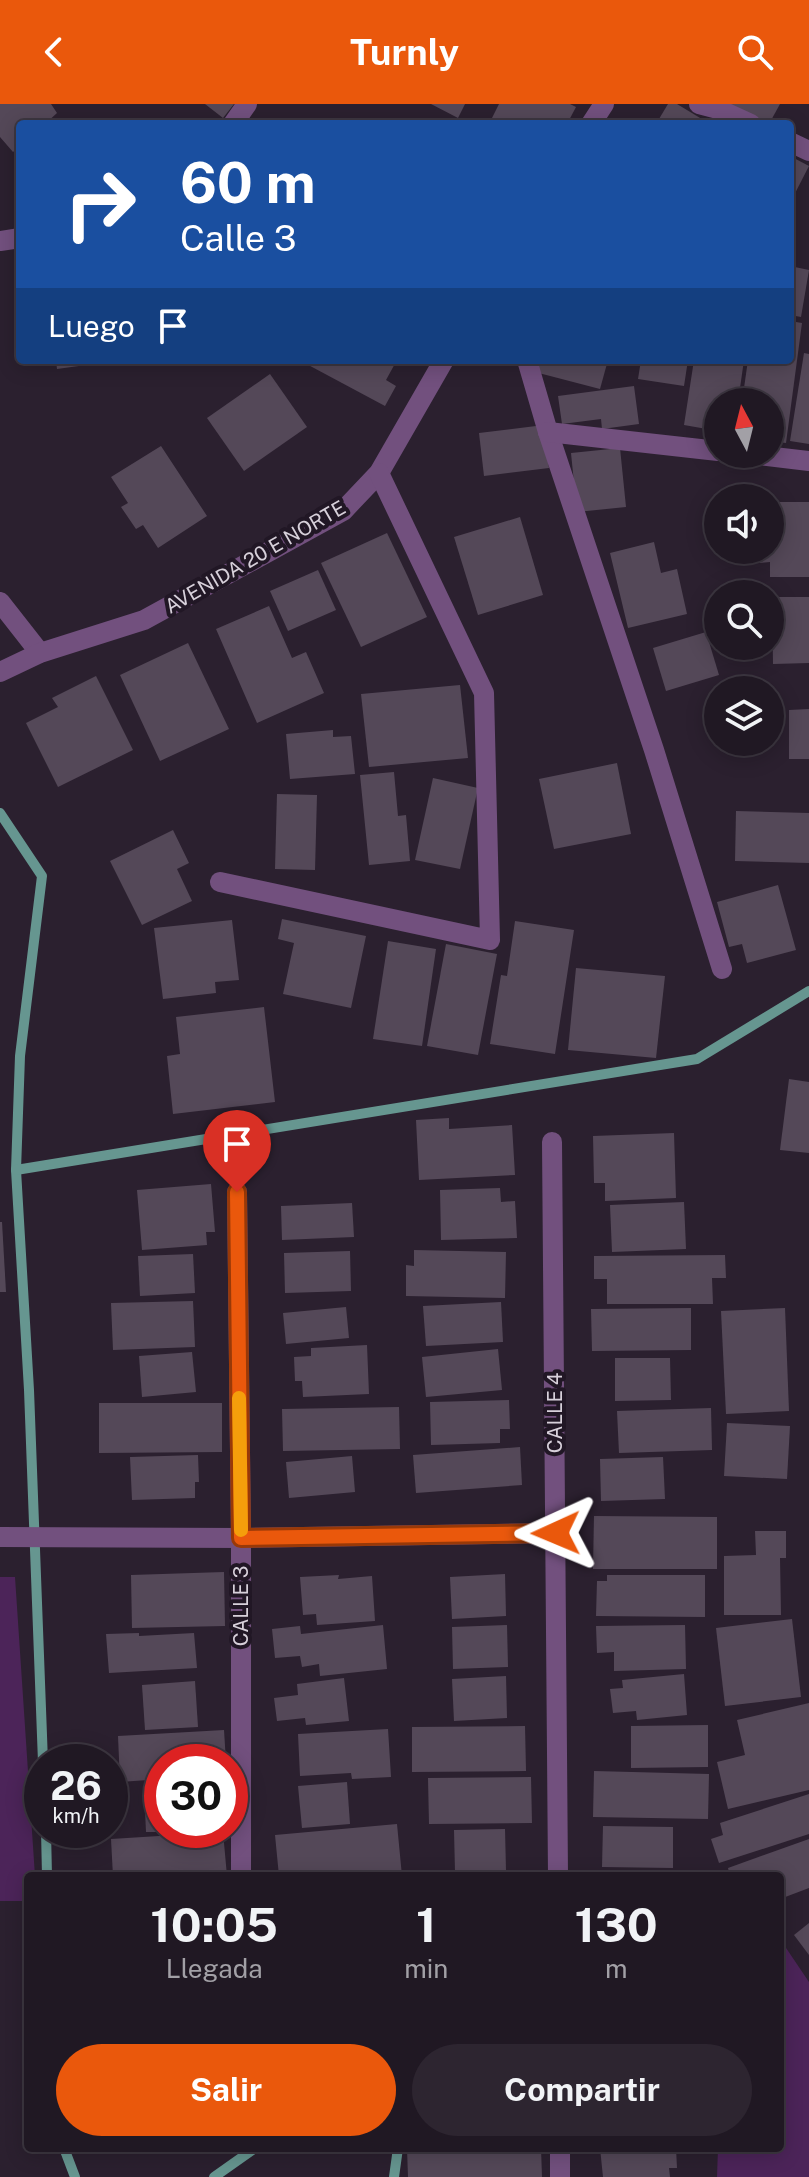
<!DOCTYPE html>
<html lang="es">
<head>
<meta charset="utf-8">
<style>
  body { margin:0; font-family:"Public Sans",sans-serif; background:#2d2530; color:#f1f3f6; height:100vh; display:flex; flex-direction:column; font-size:30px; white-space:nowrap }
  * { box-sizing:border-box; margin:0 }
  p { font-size:26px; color:#a2a0a6 }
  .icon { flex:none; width:44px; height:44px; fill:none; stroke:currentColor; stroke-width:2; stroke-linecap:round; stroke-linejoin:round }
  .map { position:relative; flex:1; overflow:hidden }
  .side { position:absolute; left:24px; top:1768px; width:760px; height:280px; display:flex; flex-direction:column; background:#201823; border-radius:8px; box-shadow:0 4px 20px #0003,0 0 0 2px #3d3741 }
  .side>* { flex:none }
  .guide { position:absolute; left:16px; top:16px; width:778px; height:244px; border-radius:8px; box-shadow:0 4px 20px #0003,0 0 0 2px #3d3741; background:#1a4fa0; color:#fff; overflow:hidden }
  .needle { width:52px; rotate:353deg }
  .buttons { position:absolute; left:704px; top:284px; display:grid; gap:16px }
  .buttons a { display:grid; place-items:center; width:80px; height:80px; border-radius:50%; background:#201823; box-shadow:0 4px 20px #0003,0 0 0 2px #3d3741; font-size:40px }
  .speed { position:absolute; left:24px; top:1640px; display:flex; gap:16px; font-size:40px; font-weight:700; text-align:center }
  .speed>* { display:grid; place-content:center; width:104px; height:104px; border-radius:50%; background:#201823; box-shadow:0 4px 20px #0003,0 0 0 2px #3d3741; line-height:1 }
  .speed small { font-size:20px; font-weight:400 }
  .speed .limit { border:12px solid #d22; background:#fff; color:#111 }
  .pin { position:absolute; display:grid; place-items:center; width:68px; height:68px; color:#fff; margin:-82px -34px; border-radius:50% 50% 50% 0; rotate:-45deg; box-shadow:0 0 8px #0007 }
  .pin .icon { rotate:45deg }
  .me { position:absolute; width:88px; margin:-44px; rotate:269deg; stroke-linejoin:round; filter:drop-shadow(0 0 6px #0008) }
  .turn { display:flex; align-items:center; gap:28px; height:168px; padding:0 32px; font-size:36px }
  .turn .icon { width:104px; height:104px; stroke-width:2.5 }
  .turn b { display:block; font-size:56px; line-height:68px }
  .then { display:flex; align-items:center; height:76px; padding:0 32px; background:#0003; gap:16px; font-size:30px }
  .eta { display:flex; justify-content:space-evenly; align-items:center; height:136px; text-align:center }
  .eta b { font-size:48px; font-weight:700; line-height:56px }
  .button { display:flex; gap:16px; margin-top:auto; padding:16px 32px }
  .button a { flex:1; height:92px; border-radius:48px; background:#ea580c; color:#fff; font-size:32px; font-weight:700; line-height:92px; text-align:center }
  .button a+a { background:#2d2530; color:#f1f3f6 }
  header { display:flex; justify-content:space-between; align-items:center; height:104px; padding:0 32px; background:#ea580c; color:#fff; font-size:36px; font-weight:700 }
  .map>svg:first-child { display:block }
  .green { fill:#4c2459 }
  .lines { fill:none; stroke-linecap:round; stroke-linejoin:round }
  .stream { stroke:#669690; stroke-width:10 }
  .building { fill:#544858 }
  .minor { stroke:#72507e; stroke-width:20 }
  .route-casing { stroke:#983908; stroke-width:20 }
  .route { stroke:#ea580c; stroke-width:14 }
  .slow { stroke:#f59e0b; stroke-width:14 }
  .labels { text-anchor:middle; stroke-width:8; stroke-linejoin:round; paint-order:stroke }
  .street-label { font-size:20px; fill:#d7d0da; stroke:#211725 }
</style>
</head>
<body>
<header><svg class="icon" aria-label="back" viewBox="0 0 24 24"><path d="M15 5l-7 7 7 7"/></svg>Turnly<svg class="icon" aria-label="search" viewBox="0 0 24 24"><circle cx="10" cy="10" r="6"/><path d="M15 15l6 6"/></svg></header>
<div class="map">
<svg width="809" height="2073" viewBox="0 0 809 2073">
  <rect width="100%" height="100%" fill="#2b202f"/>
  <g class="green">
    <path d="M0,1473H15L35,1772H28V1797H0Z"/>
    <path d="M780,1835L809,1878V2073H717L718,2044H780Z"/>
  </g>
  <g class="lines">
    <g class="stream">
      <path d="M0,709L42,772L20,952L16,1066L29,1286L43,1658"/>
      <path d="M16,1066L697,955L809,887"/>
      <path d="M46,1726L47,1772"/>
      <path d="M64,2044L75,2073"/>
      <path d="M214,2073L255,2044"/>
      <path d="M394,2073L398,2044"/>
    </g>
  </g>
  <g class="building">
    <path d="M0,0H51L57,9L45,20H20V42L13,48L0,33Z"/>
    <path d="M205,0H234L223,14Z"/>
    <path d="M431,0H465L458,14Z"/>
    <path d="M499,0H570L576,3L567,20H489Z"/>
    <path d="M668,0H677L710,20H656Z"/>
    <path d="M725,0H780L769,20H763Z"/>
    <path d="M790,52L809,62L790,99Z"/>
    <path d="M790,162L809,166L801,213L790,211Z"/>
    <path d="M790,217L802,219L786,339L770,337V298H742L748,256H790Z"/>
    <path d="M804,249L809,250V340L790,337Z"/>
    <path d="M56,256H108V258L57,265Z"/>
    <path d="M299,256H397L386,276L396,282L385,302Z"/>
    <path d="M534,256H608L600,285L531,267Z"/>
    <path d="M641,256H688L684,282L638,275Z"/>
    <path d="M694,256H744L738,298H718V327L684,321Z"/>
    <path d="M270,270L307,323L244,367L207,314Z"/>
    <path d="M634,282L639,320L602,325L601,315L562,320L558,292Z"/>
    <path d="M544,321L549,364L484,372L479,329Z"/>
    <path d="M161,342L207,412L158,444L143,421L136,425L121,403L128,399L111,373Z"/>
    <path d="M620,344L626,403L577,408L571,349Z"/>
    <path d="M770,398H809V473H770V458L760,459V446H770Z"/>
    <path d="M520,413L543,491L478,511L454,433Z"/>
    <path d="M387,429L427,513L361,543L321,459Z"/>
    <path d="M654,438L661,469L677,465L687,510L628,524L610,449Z"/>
    <path d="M318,466L336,506L288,527L270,487Z"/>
    <path d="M772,493H809V559L773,560Z"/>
    <path d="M269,502L292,554L306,548L324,589L257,619L216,525Z"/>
    <path d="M706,528L719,571L666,587L653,544Z"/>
    <path d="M188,539L229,625L160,657L120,571Z"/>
    <path d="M96,572L133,646L58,683L26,619L58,603L52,594Z"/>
    <path d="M460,581L468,654L369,663L361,590Z"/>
    <path d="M809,605V655H789V606Z"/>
    <path d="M333,626V633L351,632L355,670L290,675L286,630Z"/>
    <path d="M617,659L631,730L554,745L539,675Z"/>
    <path d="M394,668L398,712L406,711L410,757L369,761L360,671Z"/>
    <path d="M433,674L478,684L460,765L415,756Z"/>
    <path d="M277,690L317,691L315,766L275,765Z"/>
    <path d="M736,707L809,709V759L735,757Z"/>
    <path d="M173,726L189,759L177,765L192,797L142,821L110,757Z"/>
    <path d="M778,781L796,846L747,859L742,840L729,843L717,798Z"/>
    <path d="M282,815L366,832L351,904L283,890L294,839L278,835Z"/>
    <path d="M232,816L239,876L215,878L216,889L163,895L154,824Z"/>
    <path d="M515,817L574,826L555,950L490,940L501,871L507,872Z"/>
    <path d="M388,837L436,845L422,942L373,935Z"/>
    <path d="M446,840L497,850L478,951L427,942Z"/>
    <path d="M576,864L665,872L656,954L568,946Z"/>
    <path d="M264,903L275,998L173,1010L167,952L180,950L176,913Z"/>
    <path d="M789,975L809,978V1049L780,1046Z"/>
    <path d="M449,1014V1025L512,1021L515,1071L419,1076L416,1016Z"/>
    <path d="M674,1029L676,1094L605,1097V1079H594L593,1032Z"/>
    <path d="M211,1080L215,1128H206L207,1141L142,1146L137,1086Z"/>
    <path d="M500,1084L501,1098L515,1097L517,1134L441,1136L440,1086Z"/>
    <path d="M684,1098L686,1145L612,1148L610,1101Z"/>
    <path d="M352,1099L354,1133L282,1136L281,1102Z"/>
    <path d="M0,1118H2L6,1188H0Z"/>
    <path d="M414,1146L506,1148L505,1194L406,1192V1161L414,1162Z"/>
    <path d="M350,1147L351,1187L285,1189L284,1149Z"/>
    <path d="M193,1150L195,1189L140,1192L138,1152Z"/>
    <path d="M725,1151L726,1174H712L713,1200H607V1175H594V1152Z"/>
    <path d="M193,1197L195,1243L113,1246L111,1199Z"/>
    <path d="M501,1198L503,1238L426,1242L423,1202Z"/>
    <path d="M346,1203L349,1234L286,1240L283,1209Z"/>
    <path d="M691,1204V1246L592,1247L591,1205Z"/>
    <path d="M785,1204L789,1307L726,1310L721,1207Z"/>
    <path d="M367,1241L369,1290L303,1293L302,1277H295L294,1253L311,1252V1244Z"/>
    <path d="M498,1245L502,1286L426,1293L422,1253Z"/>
    <path d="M192,1248L196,1288L142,1293L139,1252Z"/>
    <path d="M615,1254H670L671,1296L615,1297Z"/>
    <path d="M509,1296L510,1325H500V1339L431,1341L430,1298Z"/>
    <path d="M99,1299H222V1348L99,1349Z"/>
    <path d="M399,1303L400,1345L283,1347L282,1305Z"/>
    <path d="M711,1304L712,1346L619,1349L617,1307Z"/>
    <path d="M727,1319L790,1322L787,1375L724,1372Z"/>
    <path d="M520,1343L522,1381L416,1389L413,1351Z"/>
    <path d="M198,1351L199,1378H195V1394L132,1396L130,1353Z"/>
    <path d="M352,1352L355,1388L289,1394L286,1358Z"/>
    <path d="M663,1353L665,1395L601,1397L600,1355Z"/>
    <path d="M594,1412L717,1413V1465H593Z"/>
    <path d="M755,1427H786V1454H780L781,1511H724V1452L756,1451Z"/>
    <path d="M224,1468L225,1522L132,1524L131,1471Z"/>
    <path d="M505,1470L506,1512L452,1515L450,1473Z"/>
    <path d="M339,1471L338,1475L372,1472L375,1517L317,1521L316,1510L303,1511L300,1473Z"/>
    <path d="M607,1471H705V1513L596,1512L597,1477H607Z"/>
    <path d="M792,1515L801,1593L725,1602L716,1524Z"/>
    <path d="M383,1521L387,1565L320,1572L319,1560L302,1563L300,1552L275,1554L272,1525L300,1522L301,1530Z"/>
    <path d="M507,1521L508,1563L453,1565L452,1523Z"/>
    <path d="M685,1521L686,1565L614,1567V1548L597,1549L596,1522Z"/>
    <path d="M139,1529V1532L194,1529L197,1564L109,1569L106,1530Z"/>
    <path d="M684,1570L687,1611L637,1616L636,1607L613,1609L610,1585L623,1584L622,1576Z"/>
    <path d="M506,1572L507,1614L454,1617L452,1575Z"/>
    <path d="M344,1574L349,1617L306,1621L305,1614L277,1617L274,1594L298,1591L297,1580Z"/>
    <path d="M195,1577L198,1623L145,1626L142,1581Z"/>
    <path d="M809,1599V1686L728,1705L717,1658L745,1651L737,1616Z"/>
    <path d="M708,1621V1663L631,1664V1622Z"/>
    <path d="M525,1622L526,1667L412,1668V1623Z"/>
    <path d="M388,1625L391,1673L352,1675L351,1669L300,1672L298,1630Z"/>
    <path d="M224,1626L226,1658H162V1675L120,1678L118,1632Z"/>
    <path d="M594,1667L709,1670L708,1715L593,1713Z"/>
    <path d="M531,1673L532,1719L429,1720L428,1674Z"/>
    <path d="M347,1678L350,1720L302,1724L298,1682Z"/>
    <path d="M162,1683V1728H146L144,1684Z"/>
    <path d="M809,1690V1730L719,1759L711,1735L723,1731L720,1719Z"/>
    <path d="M397,1720L402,1772H337V1770L279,1772L275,1731Z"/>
    <path d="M603,1722L673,1723V1764L602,1763Z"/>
    <path d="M505,1725L506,1767L455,1768L454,1726Z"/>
    <path d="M223,1728L227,1772H113L111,1735Z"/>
    <path d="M809,1735V1784L780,1795V1772H730L728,1764Z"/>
    <path d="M809,1819V1851L794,1831Z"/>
    <path d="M117,2044H195V2048L117,2050Z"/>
    <path d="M407,2044H541L542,2073H408Z"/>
    <path d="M600,2044H676L677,2064H669L670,2073H603Z"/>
  </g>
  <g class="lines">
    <g class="minor">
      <path d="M699,0L718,5L751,20"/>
      <path d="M233,20L247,0"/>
      <path d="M591,20L604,0"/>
      <path d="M790,38L809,47"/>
      <path d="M0,137L20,134"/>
      <path d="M527,256L548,328L654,646L722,865"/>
      <path d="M548,328L718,347"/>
      <path d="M749,350L809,357"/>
      <path d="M0,498L40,549"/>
      <path d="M0,568L40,549L144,516L343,407L379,369L444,256"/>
      <path d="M220,778L490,836L484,589L379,369"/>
      <path d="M552,1038L558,1772"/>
      <path d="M237,1088L241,1434V1772"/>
      <path d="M0,1433L241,1434L556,1429"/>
      <path d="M560,2044V2073"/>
    </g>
  </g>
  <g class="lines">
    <g class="route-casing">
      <path id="route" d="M237,1088L241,1434L556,1429"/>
    </g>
    <use href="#route" class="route"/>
    <path class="slow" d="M239,1294L241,1426"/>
  </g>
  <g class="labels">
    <g class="street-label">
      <text transform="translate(255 453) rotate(-30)" y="7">AVENIDA 20 E NORTE</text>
      <text transform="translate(555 1309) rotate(-90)" y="7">CALLE 4</text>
      <text transform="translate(241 1502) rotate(-90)" y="7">CALLE 3</text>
    </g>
  </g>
</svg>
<div class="buttons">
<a><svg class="needle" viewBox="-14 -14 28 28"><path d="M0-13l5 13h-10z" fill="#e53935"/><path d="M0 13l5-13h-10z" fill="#a2a0a6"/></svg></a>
<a><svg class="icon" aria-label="sound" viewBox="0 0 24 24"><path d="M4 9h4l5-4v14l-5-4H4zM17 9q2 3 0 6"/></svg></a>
<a><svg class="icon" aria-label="search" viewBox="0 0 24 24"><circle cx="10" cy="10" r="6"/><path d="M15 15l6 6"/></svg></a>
<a><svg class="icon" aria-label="layers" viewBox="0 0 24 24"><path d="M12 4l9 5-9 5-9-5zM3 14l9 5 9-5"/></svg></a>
</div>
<div class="speed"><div>26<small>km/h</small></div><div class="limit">30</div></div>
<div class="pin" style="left:237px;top:1088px;background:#d93025"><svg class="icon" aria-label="arrive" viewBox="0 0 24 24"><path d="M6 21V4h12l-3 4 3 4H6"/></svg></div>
<svg class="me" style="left:556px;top:1429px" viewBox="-20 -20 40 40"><path d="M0-17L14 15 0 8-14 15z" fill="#ea580c" stroke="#fff" stroke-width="4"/></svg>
<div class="guide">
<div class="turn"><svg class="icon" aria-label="right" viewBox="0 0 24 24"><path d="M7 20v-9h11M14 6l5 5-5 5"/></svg><div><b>60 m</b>Calle 3</div></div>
<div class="then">Luego<svg class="icon" aria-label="arrive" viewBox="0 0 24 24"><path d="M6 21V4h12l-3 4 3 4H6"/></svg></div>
</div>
<section class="side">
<div class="eta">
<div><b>10:05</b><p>Llegada</p></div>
<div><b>1</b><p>min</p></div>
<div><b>130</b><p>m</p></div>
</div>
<div class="button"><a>Salir</a><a>Compartir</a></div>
</section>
</div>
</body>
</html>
